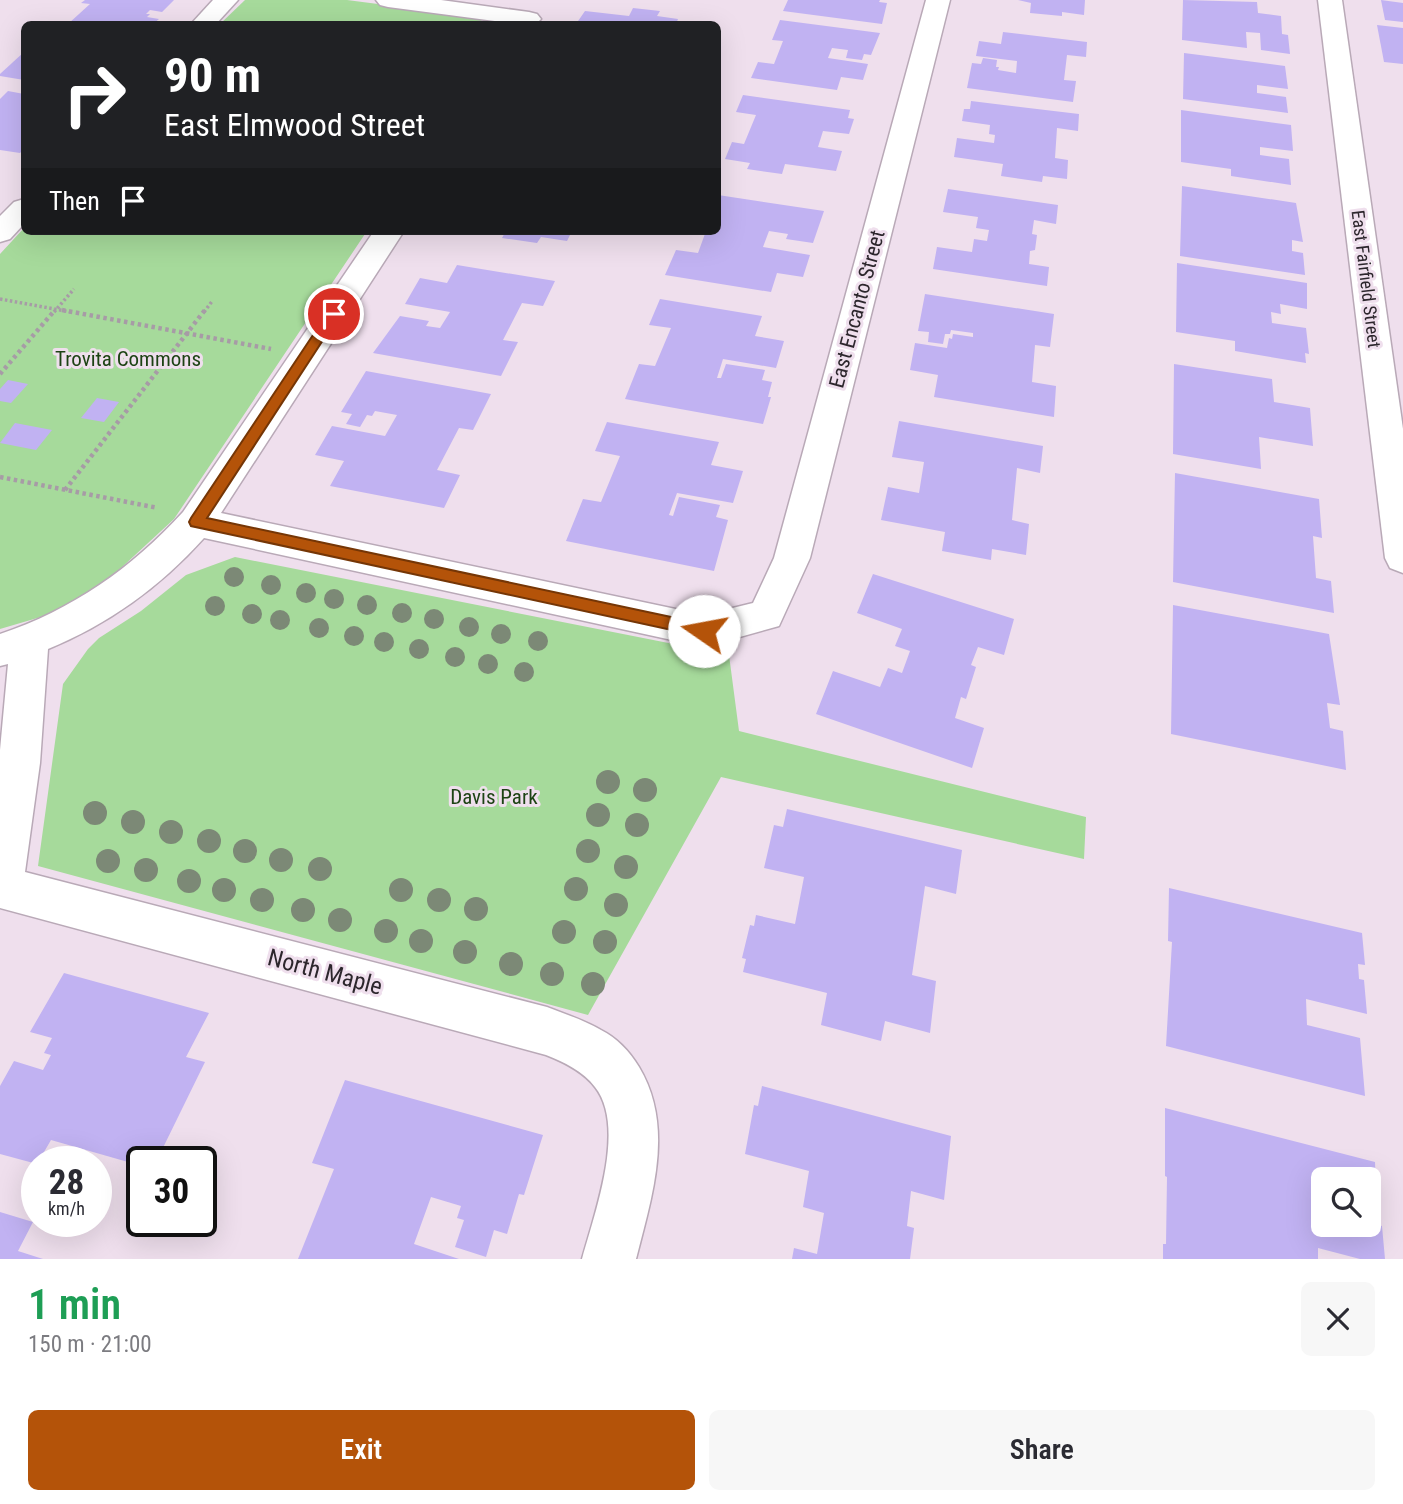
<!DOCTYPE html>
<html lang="en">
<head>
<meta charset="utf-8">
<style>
  body { margin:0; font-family:"Roboto Condensed",sans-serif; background:#f7f7f7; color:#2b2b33; height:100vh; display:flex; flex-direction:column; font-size:26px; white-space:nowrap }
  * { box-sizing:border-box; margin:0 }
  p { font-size:23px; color:#7c7c81 }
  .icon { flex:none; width:38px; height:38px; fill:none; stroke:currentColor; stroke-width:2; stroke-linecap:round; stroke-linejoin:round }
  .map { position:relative; height:1259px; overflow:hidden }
  .drawer { display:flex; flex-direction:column; background:#fff; flex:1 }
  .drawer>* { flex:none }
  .top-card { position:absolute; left:21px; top:21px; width:700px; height:214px; border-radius:10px; box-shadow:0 7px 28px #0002; background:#202124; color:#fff; overflow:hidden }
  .tools { position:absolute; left:1311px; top:1167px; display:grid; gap:14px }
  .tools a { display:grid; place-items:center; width:70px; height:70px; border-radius:10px; background:#fff; box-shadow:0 7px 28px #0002; font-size:35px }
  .speed { position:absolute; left:21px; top:1146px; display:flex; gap:14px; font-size:35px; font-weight:700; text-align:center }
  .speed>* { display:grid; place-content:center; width:91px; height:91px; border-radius:50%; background:#fff; box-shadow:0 7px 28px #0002; line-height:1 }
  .speed small { font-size:18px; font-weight:400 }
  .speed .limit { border:4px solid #111; border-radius:10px; background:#fff; color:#111 }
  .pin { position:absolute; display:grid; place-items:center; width:60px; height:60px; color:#fff; margin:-30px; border:4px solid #fff; border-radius:50%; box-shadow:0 2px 7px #0007 }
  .me { position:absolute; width:77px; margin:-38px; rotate:282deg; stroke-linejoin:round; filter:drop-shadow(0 0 5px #0008) }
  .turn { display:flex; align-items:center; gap:24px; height:147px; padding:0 28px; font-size:32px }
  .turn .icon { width:91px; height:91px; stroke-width:2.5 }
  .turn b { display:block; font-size:49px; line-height:60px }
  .then { display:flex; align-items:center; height:66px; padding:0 28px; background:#0003; gap:14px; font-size:26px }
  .round { display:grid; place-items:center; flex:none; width:74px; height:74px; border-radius:10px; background:#f7f7f7 }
  .overview { display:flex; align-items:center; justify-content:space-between; height:119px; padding:0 28px }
  h1 { font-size:42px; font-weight:600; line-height:52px; color:#1e9e55 }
  .cta { display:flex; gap:14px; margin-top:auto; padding:14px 28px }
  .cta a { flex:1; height:80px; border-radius:10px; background:#b45309; color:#fff; font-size:28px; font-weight:600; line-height:80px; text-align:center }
  .cta a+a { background:#f7f7f7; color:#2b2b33 }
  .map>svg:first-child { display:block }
  .green { fill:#a6da9b }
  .building { fill:#c1b2f2; fill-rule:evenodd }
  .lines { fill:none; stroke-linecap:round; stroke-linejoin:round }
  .minor-casing { stroke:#b9a9b7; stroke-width:3 }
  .path-far1 { stroke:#a79ba6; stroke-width:3.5; stroke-dasharray:2.5 2.5; stroke-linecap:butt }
  .path { stroke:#a79ba6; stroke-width:4.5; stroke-dasharray:3.5 3.5; stroke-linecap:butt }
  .minor { fill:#fff; fill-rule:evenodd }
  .tree { fill:#7c8976 }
  .route { fill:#b45309; stroke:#753606; stroke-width:2 }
  .labels { text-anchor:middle; stroke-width:6; stroke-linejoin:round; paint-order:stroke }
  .far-street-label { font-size:18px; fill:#2c262c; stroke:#efdfed }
  .street-label { font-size:21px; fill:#2c262c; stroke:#efdfed }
  .park-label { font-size:21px; fill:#1d4314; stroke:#efdfed }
  .near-street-label { font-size:24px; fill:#2c262c; stroke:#efdfed }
</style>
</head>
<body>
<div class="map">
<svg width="1403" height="1259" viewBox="0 0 1403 1259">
  <rect width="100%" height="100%" fill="#efdfed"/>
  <g class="green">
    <path d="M245,0H347L478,17L485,24H220Z"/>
    <path d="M24,228V231H367L174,519L107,581L51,614L0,629V254Z"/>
    <path d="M235,557L729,655L739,731L1086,817L1084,859L721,777L588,1015L38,866L63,684L88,649L99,638L141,611L186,575Z"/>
  </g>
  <g class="building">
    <path d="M85,0H174L162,12L150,10L146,14H150L147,17L159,19L153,24H68L90,4L81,3Z"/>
    <path d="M788,0H880L879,2L887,3L882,24L783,11Z"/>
    <path d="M1018,0H1085L1084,15L1062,12V16L1030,13L1031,3Z"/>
    <path d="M1183,0L1257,2L1258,13L1281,16L1282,34L1288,35L1290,54L1261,50L1260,33L1246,32L1247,48L1182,40Z"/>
    <path d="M1381,0L1403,3V22L1385,20Z"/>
    <path d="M633,8L660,11L657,16L678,19L676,24H576L585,11L629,16Z"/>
    <path d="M780,20L880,33L871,55L864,54L862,60L846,58L848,50L832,48L828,58L868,64L863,80L841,77L837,90L751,78L758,62L774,64L783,41L772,40Z"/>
    <path d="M1377,25L1403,28V64L1384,62Z"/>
    <path d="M1003,32L1087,42L1086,57L1067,55L1064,80L1076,81L1073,102L967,88L972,63L981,64L983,58L997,60L996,67H999L998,70L1016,73L1017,61L976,56L979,41L1001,44Z"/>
    <path d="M24,52V80L0,76V74Z"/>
    <path d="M1184,53L1285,66L1288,89L1257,85V93L1286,97L1288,113L1183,99Z"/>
    <path d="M8,91L24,94V149L20,153L0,150V99Z"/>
    <path d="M743,95L850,110L848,118L854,119L849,134L823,131L818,147L842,151L836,171L785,164L782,174L747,169L750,163L725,159L732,142L744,144L756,115L736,112Z"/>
    <path d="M971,101L1079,114L1078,131L1057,128L1055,158L1068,160L1067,179L1043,176L1042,182L1001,176L1003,164L954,157L957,138L994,143L995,135L989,134L990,125L962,121L964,109H970Z"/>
    <path d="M1181,110L1291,125L1293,151L1260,147V155L1289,159L1291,185L1231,176V169L1181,162Z"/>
    <path d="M1182,186L1296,203L1303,242L1292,240V251L1303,253L1305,275L1180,256Z"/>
    <path d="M948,189L1058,205L1056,224L1034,220L1032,234L1037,235L1035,250L1030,251L1029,264L1049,267L1047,286L933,269L937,247L972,252L974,239L987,241L989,230L976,228L978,217L943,212Z"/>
    <path d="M718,195L824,211L813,243L786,239L788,234L769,231L763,247L810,255L803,277L777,273L771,292L665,275L676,250L698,253L706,231H718Z"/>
    <path d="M506,231H572L567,241L541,237L537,243L502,238Z"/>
    <path d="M1177,263L1307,283V309L1280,304L1281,314L1271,312L1272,323L1306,328L1309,354L1305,353L1306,363L1235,351V341L1176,332Z"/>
    <path d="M457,265L555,281L543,306L522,303L503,340L518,342L501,376L373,353L400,316L429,321L426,326L440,328L450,312L405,304L420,278L447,283Z"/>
    <path d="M925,294L1054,314L1050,347L1035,345L1032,382L1056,386L1054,417L934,397L938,375L910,370L915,343L947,348L949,338L952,339L953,334L973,337V333L951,330L950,334H945L943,344L928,342L929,332L918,331Z"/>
    <path d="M660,299L762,316L755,336L784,341L776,368L723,359L717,378H721L726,364L765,370L762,380L772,382L768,397H771L763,424L625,399L639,364L655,366L671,328L649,325Z"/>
    <path d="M1174,364L1272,379L1274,402L1310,408L1313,446L1259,437L1261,469L1173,454Z"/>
    <path d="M366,371L491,394L473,430L459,428L437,470L460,475L444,508L330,486L344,461L315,455L332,426L385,436L397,415L375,411L372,416L367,415L360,427L346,424L352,414L341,412Z"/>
    <path d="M8,380L28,384L11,403L0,401V389Z"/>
    <path d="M97,398L119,402L104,422L81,418Z"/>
    <path d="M899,421L1043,446L1040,473L1017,468L1012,520L1029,524L1026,555L992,549L991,560L942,551L945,532L881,520L888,487L919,493L924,462L892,457Z"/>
    <path d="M607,422L719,442L711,465L743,471L733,503L677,493L669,515L673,516L679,497L720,505L716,517L728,520L714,571L566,541L583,499L601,502L620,456L595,451Z"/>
    <path d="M15,423L52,430L36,450L0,443Z"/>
    <path d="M1175,473L1319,499L1322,538L1313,536L1316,578L1331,581L1334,613L1173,582Z"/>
    <path d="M873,574L1014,619L1004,655L978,647L971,665L976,667L966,699L961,697L955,718L984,728L972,768L816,714L833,671L880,687L888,668L902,673L910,651L895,646L902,629L857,613Z"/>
    <path d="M1173,605L1329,634L1340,705L1327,703L1330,728L1343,731L1346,770L1171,734Z"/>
    <path d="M787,809L962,850L956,894L925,886L912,975L936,981L930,1033L885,1021L881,1041L821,1025L827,993L743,972L746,959L742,958L750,925L754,926L756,915L795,924L804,877L764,868L774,825L783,827Z"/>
    <path d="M1169,888L1362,933L1365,965L1358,964L1359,979L1364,980L1367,1014L1306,999L1307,1025L1360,1038L1365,1096L1166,1046L1172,942L1168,941Z"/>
    <path d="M64,973L209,1013L186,1057L205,1062L156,1162H142V1166L51,1140L37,1164L0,1154V1086L14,1061L43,1070L51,1055L44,1053L52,1038L30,1032Z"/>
    <path d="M345,1080L543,1135L524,1195L519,1194L507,1234L494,1230L486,1257L455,1247L464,1220L457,1218L461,1206L431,1197L414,1244L459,1259H298L334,1169L312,1163Z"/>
    <path d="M762,1086L951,1136L944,1200L911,1191L907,1226L914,1228L910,1259H792L794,1248L817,1254L824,1213L803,1207L809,1171L745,1154L754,1105L758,1106Z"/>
    <path d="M1165,1108L1375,1162L1377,1224L1382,1226L1385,1259H1360L1318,1248V1259H1163V1244H1166L1167,1177L1165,1176ZM1323,1180H1368V1225H1323Z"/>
    <path d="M0,1212L33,1222L18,1251L43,1259H0Z"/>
  </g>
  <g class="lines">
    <g class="minor-casing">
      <g id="minor">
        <path d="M213,0H238L216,24H191Z"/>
        <path d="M376,0H441L529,12L537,14L541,19L536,24H517L388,7L380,5Z"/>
        <path d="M926,0H950L810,558L779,626L704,647L204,538C160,587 109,624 48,649L40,763L25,872L547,1007C565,1014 584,1020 601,1030C617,1038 630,1052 639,1067C675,1127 652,1196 636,1259H582C594,1215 627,1127 595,1087C583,1071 564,1062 546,1055L0,908V750L8,664L0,666V634C72,610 132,568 183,512L374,231H404L221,513L704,615L753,603L774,558Z"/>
        <path d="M1318,0H1342L1403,429V573L1390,568L1385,558Z"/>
        <path d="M24,199V224L10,239L0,242V216L14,202Z"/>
      </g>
    </g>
    <g class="path-far1">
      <path d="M0,299L71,312"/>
      <path d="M54,312L74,289"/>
      <path d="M204,312L213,300"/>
    </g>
    <g class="path">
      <path d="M62,310L271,349"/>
      <path d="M0,374L55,310"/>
      <path d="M0,477L158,508"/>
      <path d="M65,490L205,310"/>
    </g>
    <use href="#minor" class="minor"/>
  </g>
  <g class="tree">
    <circle cx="234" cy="577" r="10"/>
    <circle cx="271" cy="585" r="10"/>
    <circle cx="306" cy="593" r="10"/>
    <circle cx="334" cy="599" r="10"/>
    <circle cx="367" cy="605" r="10"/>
    <circle cx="215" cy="606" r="10"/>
    <circle cx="402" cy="613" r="10"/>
    <circle cx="252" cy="614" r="10"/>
    <circle cx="434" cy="619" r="10"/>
    <circle cx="280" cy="620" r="10"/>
    <circle cx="469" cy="627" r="10"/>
    <circle cx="319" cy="628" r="10"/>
    <circle cx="501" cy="634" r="10"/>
    <circle cx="354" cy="636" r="10"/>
    <circle cx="538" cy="641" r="10"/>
    <circle cx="384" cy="642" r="10"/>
    <circle cx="419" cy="649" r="10"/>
    <circle cx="455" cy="657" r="10"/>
    <circle cx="488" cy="664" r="10"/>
    <circle cx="524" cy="672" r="10"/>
    <circle cx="608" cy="782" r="12"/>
    <circle cx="645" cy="790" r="12"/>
    <circle cx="95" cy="813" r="12"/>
    <circle cx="598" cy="815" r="12"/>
    <circle cx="133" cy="822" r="12"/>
    <circle cx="637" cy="825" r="12"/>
    <circle cx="171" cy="832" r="12"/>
    <circle cx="209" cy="841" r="12"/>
    <circle cx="245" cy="851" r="12"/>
    <circle cx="588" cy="851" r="12"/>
    <circle cx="281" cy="860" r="12"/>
    <circle cx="108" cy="861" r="12"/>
    <circle cx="626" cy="867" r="12"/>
    <circle cx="320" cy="869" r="12"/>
    <circle cx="146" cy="870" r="12"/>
    <circle cx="189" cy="881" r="12"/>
    <circle cx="576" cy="889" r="12"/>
    <circle cx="224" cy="890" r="12"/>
    <circle cx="401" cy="890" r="12"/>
    <circle cx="262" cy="900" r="12"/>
    <circle cx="439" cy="900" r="12"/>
    <circle cx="616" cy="905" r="12"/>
    <circle cx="476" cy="909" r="12"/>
    <circle cx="303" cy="910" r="12"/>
    <circle cx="340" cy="920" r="12"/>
    <circle cx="386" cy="931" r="12"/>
    <circle cx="564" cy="932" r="12"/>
    <circle cx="421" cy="941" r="12"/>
    <circle cx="605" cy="942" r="12"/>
    <circle cx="465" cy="952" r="12"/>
    <circle cx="511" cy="964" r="12"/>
    <circle cx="552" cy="974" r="12"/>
    <circle cx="593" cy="984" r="12"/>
  </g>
  <path class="route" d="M334,309L340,314L207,518L704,624L710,626L712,631L710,636L704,637L191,526L189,522L191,518L329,311Z"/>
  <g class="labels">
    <g class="far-street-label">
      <text transform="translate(1366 279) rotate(83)" y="6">East Fairfield Street</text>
    </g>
    <g class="street-label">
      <text transform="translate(857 309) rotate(-75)" y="7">East Encanto Street</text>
    </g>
    <g class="park-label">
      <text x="128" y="366">Trovita Commons</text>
      <text x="494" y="804">Davis Park</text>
    </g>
    <g class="near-street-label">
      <text transform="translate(325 972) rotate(15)" y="8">North Maple</text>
    </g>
  </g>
</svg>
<div class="tools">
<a><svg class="icon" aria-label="search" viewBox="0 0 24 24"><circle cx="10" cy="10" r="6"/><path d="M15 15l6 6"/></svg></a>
</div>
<div class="speed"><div>28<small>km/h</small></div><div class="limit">30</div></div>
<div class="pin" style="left:334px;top:314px;background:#d93025"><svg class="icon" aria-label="arrive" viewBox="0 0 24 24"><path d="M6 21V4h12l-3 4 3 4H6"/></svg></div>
<svg class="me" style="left:704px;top:631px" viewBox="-20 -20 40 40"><circle r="19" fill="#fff"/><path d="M0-13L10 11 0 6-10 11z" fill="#b45309"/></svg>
<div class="top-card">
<div class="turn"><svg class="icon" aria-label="right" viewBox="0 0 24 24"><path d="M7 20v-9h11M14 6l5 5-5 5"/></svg><div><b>90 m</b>East Elmwood Street</div></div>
<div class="then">Then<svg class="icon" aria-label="arrive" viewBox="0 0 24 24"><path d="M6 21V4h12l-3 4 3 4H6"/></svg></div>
</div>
</div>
<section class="drawer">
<div class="overview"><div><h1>1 min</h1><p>150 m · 21:00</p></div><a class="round"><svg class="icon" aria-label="close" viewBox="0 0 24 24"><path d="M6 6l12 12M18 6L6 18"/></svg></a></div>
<div class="cta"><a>Exit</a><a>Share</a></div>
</section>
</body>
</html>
